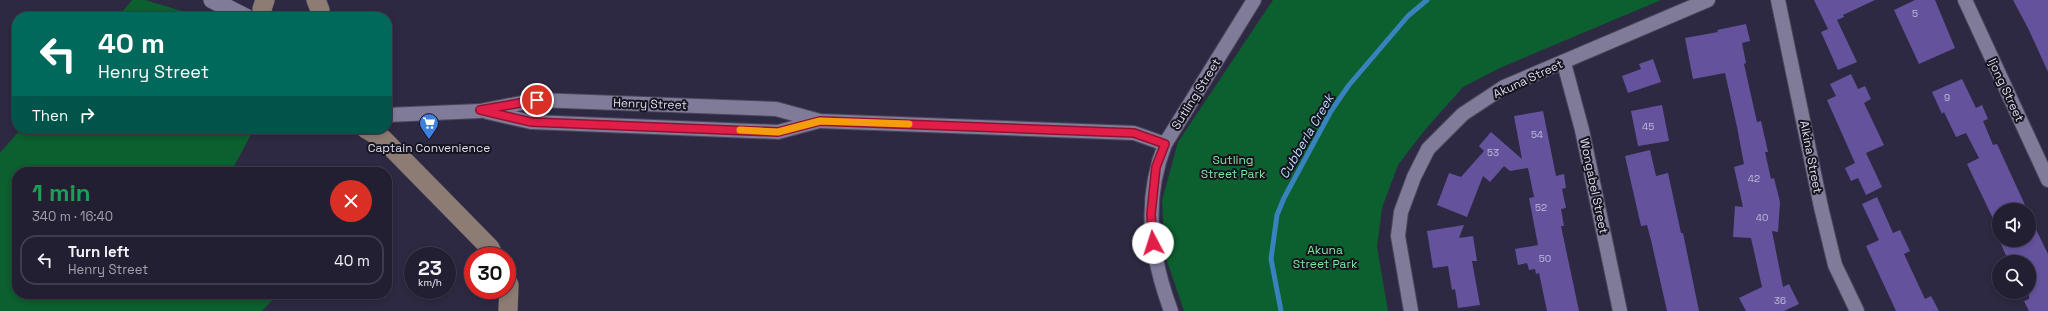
<!DOCTYPE html>
<html lang="en">
<head>
<meta charset="utf-8">
<style>
  body { margin:0; font-family:"Space Grotesk",sans-serif; background:#2e2c3e; color:#f1f3f6; height:100vh; display:flex; flex-direction:column; font-size:15px; white-space:nowrap }
  * { box-sizing:border-box; margin:0 }
  p { font-size:13px; color:#a2a2ac }
  .icon { flex:none; width:22px; height:22px; fill:none; stroke:currentColor; stroke-width:2; stroke-linecap:round; stroke-linejoin:round }
  .map { position:relative; flex:1; overflow:hidden }
  .drawer { position:absolute; left:12px; top:167px; width:380px; height:132px; display:flex; flex-direction:column; background:#221f32; border-radius:16px; box-shadow:0 2px 6px #0003,0 0 0 1px #3f3d4d }
  .drawer>* { flex:none }
  .hud { position:absolute; left:12px; top:12px; width:380px; height:122px; border-radius:16px; box-shadow:0 2px 6px #0003,0 0 0 1px #3f3d4d; background:#00695c; color:#fff; overflow:hidden }
  .controls { position:absolute; left:1992px; top:203px; display:grid; gap:8px }
  .controls a { display:grid; place-items:center; width:44px; height:44px; border-radius:50%; background:#221f32; box-shadow:0 2px 6px #0003,0 0 0 1px #3f3d4d; font-size:20px }
  .speed { position:absolute; left:404px; top:247px; display:flex; gap:8px; font-size:20px; font-weight:700; text-align:center }
  .speed>* { display:grid; place-content:center; width:52px; height:52px; border-radius:50%; background:#221f32; box-shadow:0 2px 6px #0003,0 0 0 1px #3f3d4d; line-height:1 }
  .speed small { font-size:10px; font-weight:400 }
  .speed .limit { border:6px solid #d22; background:#fff; color:#111 }
  .pin { position:absolute; display:grid; place-items:center; width:34px; height:34px; color:#fff; margin:-17px; border:2px solid #fff; border-radius:50%; box-shadow:0 1px 4px #0007 }
  .me { position:absolute; width:44px; margin:-22px; rotate:355deg; stroke-linejoin:round; filter:drop-shadow(0 0 3px #0008) }
  .turn { display:flex; align-items:center; gap:14px; height:84px; padding:0 20px; font-size:18px }
  .turn .icon { width:52px; height:52px; stroke-width:2.5 }
  .turn b { display:block; font-size:28px; line-height:34px }
  .then { display:flex; align-items:center; height:38px; padding:0 20px; background:#0003; gap:8px; font-size:15px }
  .round { display:grid; place-items:center; flex:none; width:42px; height:42px; border-radius:21px; background:#2e2c3e }
  .overview { display:flex; align-items:center; justify-content:space-between; height:68px; padding:0 20px }
  h1 { font-size:24px; font-weight:700; line-height:30px; color:#1e9e55 }
  ul { padding:0; list-style:none }
  li { display:flex; align-items:center; gap:12px; height:50px; margin:0 8px 6px; padding:0 12px; border:2px solid #3f3d4d; border-radius:16px }
  li div { flex:1 }
  li b { display:block; font-size:15px }
  li em { font-style:normal }
  .map>svg:first-child { display:block }
  .green { fill:#0c5f2e }
  .lines { fill:none; stroke-linecap:round; stroke-linejoin:round }
  .stream { stroke:#3882bd; stroke-width:5 }
  .building { fill:#64529d }
  .minor-casing { stroke:#4a465b; stroke-width:16 }
  .tertiary-casing { stroke:#4a465b; stroke-width:18 }
  .secondary-casing { stroke:#4a465b; stroke-width:20 }
  .minor { stroke:#807b99; stroke-width:14 }
  .tertiary { stroke:#807b99; stroke-width:17 }
  .secondary { stroke:#8d7c74; stroke-width:19 }
  .route-casing { stroke:#92132f; stroke-width:10 }
  .route { stroke:#e11d48; stroke-width:7 }
  .slow { stroke:#f59e0b; stroke-width:7 }
  .labels { text-anchor:middle; stroke-width:4; stroke-linejoin:round; paint-order:stroke }
  .number-label { font-size:10px; fill:#c0bad8 }
  .street-label { font-size:12px; fill:#dedcec; stroke:#16141f }
  .poi-label { font-size:12px; fill:#dedcec; stroke:#16141f }
  .park-label { font-size:12px; fill:#7de79a; stroke:#16141f }
  .water-label { font-size:13px; font-style:italic; fill:#badefe; stroke:#16141f }
</style>
</head>
<body>
<div class="map">
<svg width="2048" height="311" viewBox="0 0 2048 311">
  <rect width="100%" height="100%" fill="#2e2942"/>
  <g class="green">
    <path d="M132,0H145L202,17H118Z"/>
    <path d="M1273,0H1661L1500,68L1463,87L1424,131L1398,165L1382,208L1377,247L1388,311H1184L1165,255L1162,200L1178,142Z"/>
    <path d="M21,129H254L231,172H17V294H278L262,311H0V153Z"/>
  </g>
  <g class="lines">
    <path class="stream" d="M1281,311L1271,259L1277,215L1284,198L1331,111L1349,85L1408,16L1427,0"/>
  </g>
  <g class="building">
    <path d="M1814,0H1875L1843,15L1844,17L1837,20L1857,62L1838,70L1821,32L1828,29Z"/>
    <path d="M1915,0H1935L1955,48L1919,64L1894,10Z"/>
    <path d="M2013,0H2048V72L2028,28Z"/>
    <path d="M1746,24L1750,41L1742,43L1746,63L1744,64L1757,122L1761,121L1768,152H1765L1771,179L1774,178L1780,202L1778,232L1772,231L1783,287L1789,284L1799,304L1784,311H1746L1739,298L1762,287L1751,238L1733,237L1735,206L1743,207L1734,167L1744,164L1737,127L1725,73L1693,79L1685,38L1718,32L1717,30Z"/>
    <path d="M1653,59L1661,82L1628,93L1622,76L1641,69L1639,64Z"/>
    <path d="M1851,74L1858,89L1865,86L1871,99L1864,103L1884,145L1866,153L1882,187L1866,195L1858,178L1851,181L1845,168L1855,163L1827,100L1836,96L1830,84Z"/>
    <path d="M1962,79L1976,108L1982,105L1988,119L1983,121L1993,145L1997,144L2025,205L2013,210H1999L1998,229L1967,164L1979,158L1966,133L1956,137L1944,112L1942,114L1932,92Z"/>
    <path d="M1662,105L1669,141L1638,146L1631,111Z"/>
    <path d="M1543,111L1556,176L1564,174L1566,188L1562,189L1566,208L1561,209L1564,226H1561L1579,311H1547L1539,273L1536,274L1535,269L1529,270L1527,263L1518,265L1515,249L1538,245L1529,198L1534,197L1528,168L1510,171L1504,166L1490,182L1483,176L1467,217L1437,205L1449,173L1461,177L1484,151L1479,146L1491,132L1522,159L1514,116Z"/>
    <path d="M1650,150L1656,176L1668,173L1681,233H1683L1699,311H1667L1651,240L1647,225L1641,226L1625,156Z"/>
    <path d="M1877,197L1893,233L1900,230L1910,251L1904,254L1925,299L1931,296L1939,311H1896L1866,246L1879,240L1862,204Z"/>
    <path d="M2029,215L2048,254V311H2029L2024,301L2029,299V262H2009L1999,240H2029Z"/>
    <path d="M1464,225L1459,238L1473,236L1477,261H1472L1480,305L1458,308L1455,289L1452,290L1448,266L1433,268L1427,231Z"/>
  </g>
  <g class="lines">
    <g class="minor-casing">
      <g id="minor">
        <path d="M1778,0L1821,207L1835,265L1857,311"/>
        <path d="M1965,0L2048,180"/>
        <path d="M1564,63L1582,130L1620,311"/>
        <path d="M487,112L531,122L778,132L819,121"/>
        <path d="M387,115L480,111L537,100L776,109L820,121L1134,133L1165,144"/>
        <path d="M1171,311C1150,254 1143,201 1165,144L1254,0"/>
        <path d="M1411,311L1398,236L1401,212L1414,177L1428,149L1463,114L1504,87L1708,0"/>
      </g>
    </g>
    <g class="tertiary-casing">
      <path id="tertiary" d="M212,0L246,17"/>
    </g>
    <g class="secondary-casing">
      <g id="secondary">
        <path d="M316,0L320,10V17"/>
        <path d="M263,17L262,9L265,0"/>
        <path d="M366,129L383,139L490,248L494,256"/>
        <path d="M507,281L509,285L508,311"/>
      </g>
    </g>
    <use href="#minor" class="minor"/>
    <use href="#tertiary" class="tertiary"/>
    <use href="#secondary" class="secondary"/>
  </g>
  <g class="lines">
    <g class="route-casing">
      <path id="route" d="M537,100L480,110L531,122L778,132L820,121L1134,133L1165,144L1156,167L1151,214L1153,243"/>
    </g>
    <use href="#route" class="route"/>
    <path class="slow" d="M740,130L778,132L820,121L909,124"/>
  </g>
  <defs>
    <g id="supermarket-pin" transform="scale(1)"><path d="M0 17L-7.5 6A9.5 9.5 0 1 1 7.5 6Z" fill="#3f7fe0" stroke="#16141f"/><path d="M-6-5.5h2.5l.6 2H6L4.5 2H-2.5L-4.4-4H-6ZM-1.5 3.2a1.3 1.3 0 1 0 .1 0ZM3 3.2a1.3 1.3 0 1 0 .1 0Z" fill="#fff"/></g>
  </defs>
  <g fill-rule="evenodd">
    <use href="#supermarket-pin" x="429" y="123"/>
  </g>
  <g class="labels">
    <g class="number-label">
      <text x="1915" y="17">5</text>
      <text x="1947" y="101">9</text>
      <text x="1648" y="130">45</text>
      <text x="1537" y="138">54</text>
      <text x="1493" y="156">53</text>
      <text x="1754" y="182">42</text>
      <text x="1541" y="211">52</text>
      <text x="1762" y="221">40</text>
      <text x="1545" y="262">50</text>
      <text x="1780" y="304">36</text>
    </g>
    <g class="street-label">
      <text transform="translate(1528 79) rotate(-25)" y="4">Akuna Street</text>
      <text transform="translate(2006 90) rotate(65)" y="4">Ijong Street</text>
      <text transform="translate(1196 94) rotate(-58)" y="4">Sutling Street</text>
      <text transform="translate(650 104) rotate(2)" y="4">Henry Street</text>
      <text transform="translate(1811 157) rotate(79)" y="4">Alkina Street</text>
      <text transform="translate(1594 186) rotate(78)" y="4">Wongabel Street</text>
    </g>
    <g class="poi-label">
      <text x="429" y="152">Captain Convenience</text>
    </g>
    <g class="park-label">
      <text x="1233" y="164">Sutling<tspan x="1233" dy="14">Street Park</tspan></text>
      <text x="1325" y="254">Akuna<tspan x="1325" dy="14">Street Park</tspan></text>
    </g>
    <g class="water-label">
      <text transform="translate(1306 136) rotate(-60)" y="5">Cubberla Creek</text>
    </g>
  </g>
</svg>
<div class="controls">
<a><svg class="icon" aria-label="sound" viewBox="0 0 24 24"><path d="M4 9h4l5-4v14l-5-4H4zM17 9q2 3 0 6"/></svg></a>
<a><svg class="icon" aria-label="search" viewBox="0 0 24 24"><circle cx="10" cy="10" r="6"/><path d="M15 15l6 6"/></svg></a>
</div>
<div class="speed"><div>23<small>km/h</small></div><div class="limit">30</div></div>
<div class="pin" style="left:537px;top:100px;background:#d93025"><svg class="icon" aria-label="arrive" viewBox="0 0 24 24"><path d="M6 21V4h12l-3 4 3 4H6"/></svg></div>
<svg class="me" style="left:1153px;top:243px" viewBox="-20 -20 40 40"><circle r="19" fill="#fff"/><path d="M0-13L10 11 0 6-10 11z" fill="#e11d48"/></svg>
<div class="hud">
<div class="turn"><svg class="icon" aria-label="left" viewBox="0 0 24 24"><path d="M17 20v-9H6M10 6l-5 5 5 5"/></svg><div><b>40 m</b>Henry Street</div></div>
<div class="then">Then<svg class="icon" aria-label="right" viewBox="0 0 24 24"><path d="M7 20v-9h11M14 6l5 5-5 5"/></svg></div>
</div>
<section class="drawer">
<div class="overview"><div><h1>1 min</h1><p>340 m · 16:40</p></div><a class="round" style="background:#d93025;color:#fff"><svg class="icon" aria-label="close" viewBox="0 0 24 24"><path d="M6 6l12 12M18 6L6 18"/></svg></a></div>
<ul>
<li><svg class="icon" aria-label="left" viewBox="0 0 24 24"><path d="M17 20v-9H6M10 6l-5 5 5 5"/></svg><div><b>Turn left</b><p>Henry Street</p></div><em>40 m</em></li>
</ul>
</section>
</div>
</body>
</html>
